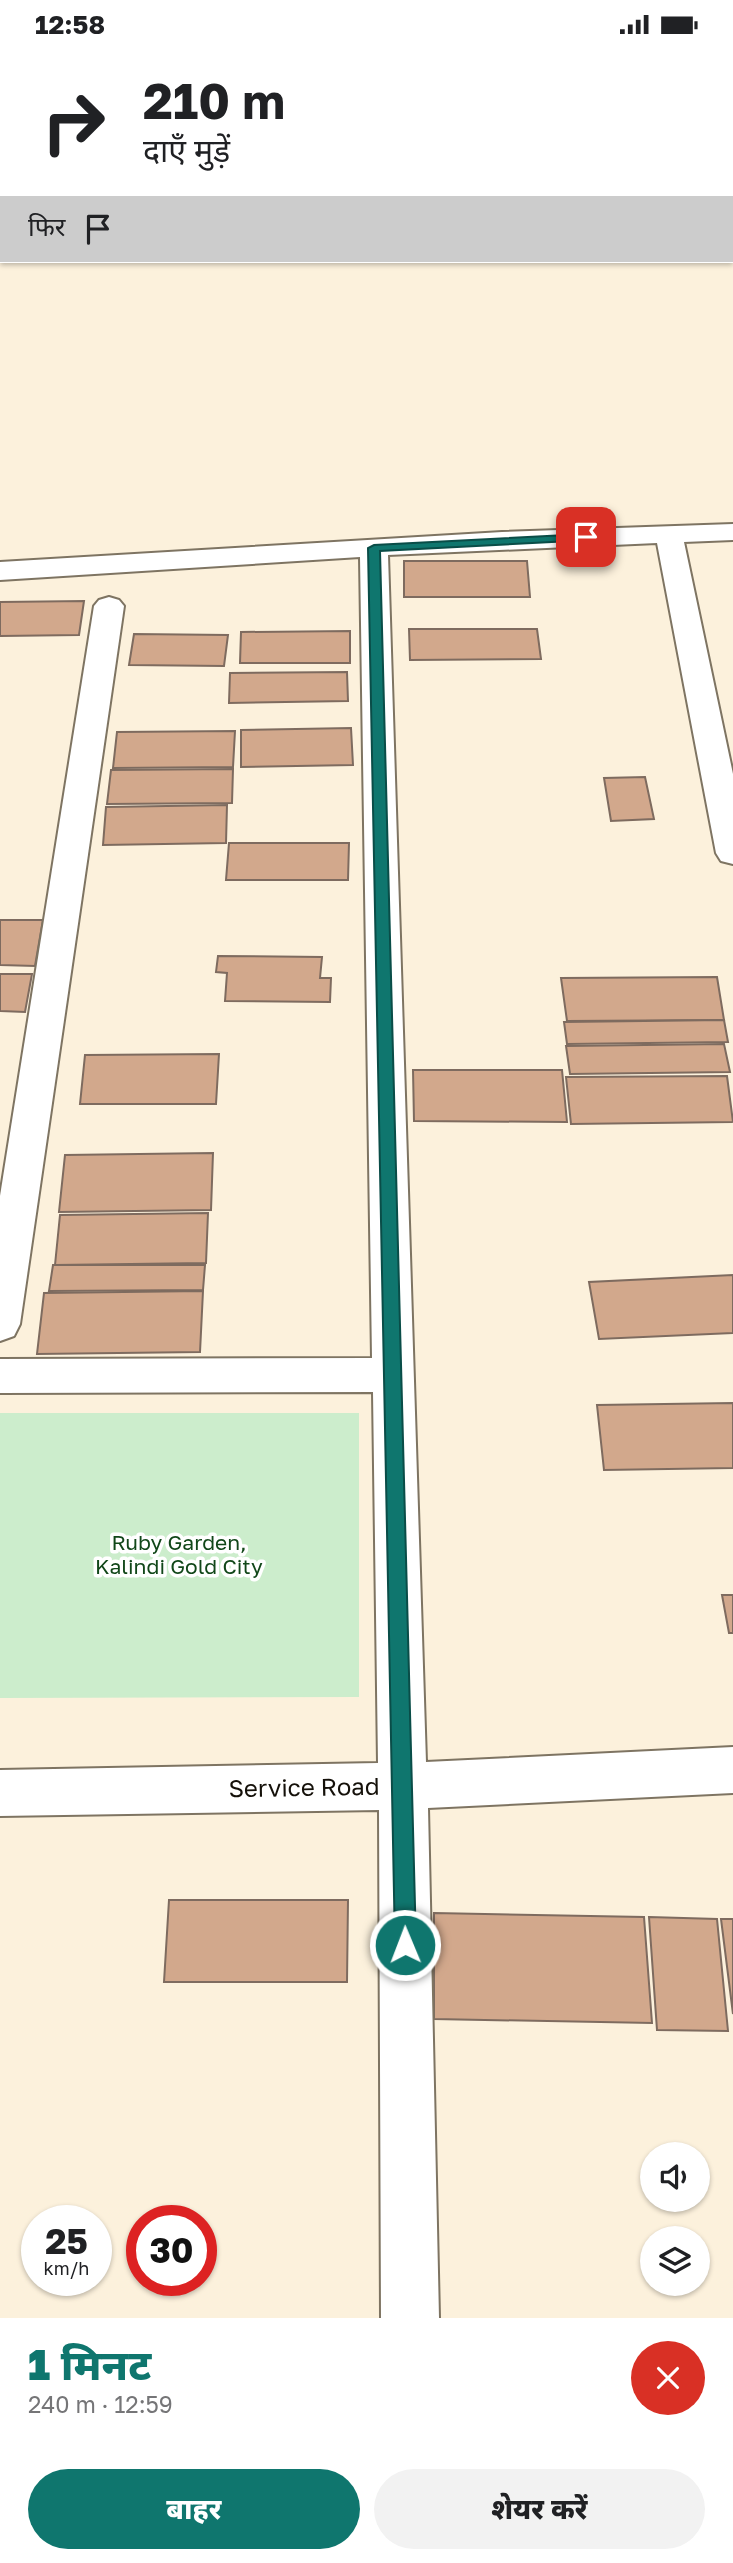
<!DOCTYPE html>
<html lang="hi">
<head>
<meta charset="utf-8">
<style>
  body { margin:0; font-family:"Golos Text","Noto Sans Devanagari",sans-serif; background:#f2f2f2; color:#202124; height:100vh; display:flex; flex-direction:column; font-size:26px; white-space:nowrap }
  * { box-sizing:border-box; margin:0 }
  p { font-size:23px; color:#757577 }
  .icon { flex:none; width:38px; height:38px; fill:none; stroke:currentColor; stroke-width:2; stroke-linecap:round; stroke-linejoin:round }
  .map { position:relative; height:2269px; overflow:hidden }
  .sheet { display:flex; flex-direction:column; background:#fff; flex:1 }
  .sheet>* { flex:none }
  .banner { position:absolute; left:0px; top:0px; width:733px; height:214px; box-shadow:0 2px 5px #0004; background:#fff; color:#202124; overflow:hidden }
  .fabs { position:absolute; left:640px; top:2093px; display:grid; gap:14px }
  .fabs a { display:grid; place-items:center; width:70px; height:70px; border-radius:50%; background:#fff; box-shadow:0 2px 5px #0004; font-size:35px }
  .speed { position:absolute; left:21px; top:2156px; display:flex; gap:14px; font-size:35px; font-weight:700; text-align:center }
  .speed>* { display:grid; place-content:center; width:91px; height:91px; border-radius:50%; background:#fff; box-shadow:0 2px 5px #0004; line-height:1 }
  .speed small { font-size:18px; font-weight:400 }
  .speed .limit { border:10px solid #d22; background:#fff; color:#111 }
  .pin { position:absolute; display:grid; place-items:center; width:60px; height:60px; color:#fff; margin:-30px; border-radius:14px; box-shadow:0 4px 10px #0006 }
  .me { position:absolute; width:77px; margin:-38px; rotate:359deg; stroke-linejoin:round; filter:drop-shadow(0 0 5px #0008) }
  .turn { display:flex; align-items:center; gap:24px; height:147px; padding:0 28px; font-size:32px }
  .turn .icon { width:91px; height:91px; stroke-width:2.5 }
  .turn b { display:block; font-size:49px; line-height:60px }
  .then { display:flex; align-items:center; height:66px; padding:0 28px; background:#0003; gap:14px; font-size:26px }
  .round { display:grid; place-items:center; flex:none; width:74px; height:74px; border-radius:37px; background:#f2f2f2 }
  .overview { display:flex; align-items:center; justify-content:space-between; height:119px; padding:0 28px }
  h1 { font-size:42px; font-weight:800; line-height:52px; color:#0f766e }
  .cta { display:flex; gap:14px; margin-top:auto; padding:14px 28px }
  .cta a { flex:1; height:80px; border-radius:42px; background:#0f766e; color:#fff; font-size:28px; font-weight:800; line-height:80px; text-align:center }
  .cta a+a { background:#f2f2f2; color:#202124 }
  .status { display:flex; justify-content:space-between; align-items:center; height:49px; padding:0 35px; background:#fff; direction:ltr }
  .status svg { height:19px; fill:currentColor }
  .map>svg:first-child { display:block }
  .green { fill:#ccedcc }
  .building { fill:#d2a88c; stroke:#7e6b5f; stroke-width:2 }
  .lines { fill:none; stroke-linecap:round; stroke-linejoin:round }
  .minor-casing { stroke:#7e7462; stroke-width:4 }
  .minor { fill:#fff; fill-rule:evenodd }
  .route { fill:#0f766e; stroke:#0a4d48; stroke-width:2 }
  .labels { text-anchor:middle; stroke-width:7; stroke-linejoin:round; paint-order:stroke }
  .park-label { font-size:21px; fill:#114719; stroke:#fff }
  .near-street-label { font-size:24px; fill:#141009; stroke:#fff }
</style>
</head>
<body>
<div class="status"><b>12:58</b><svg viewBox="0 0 49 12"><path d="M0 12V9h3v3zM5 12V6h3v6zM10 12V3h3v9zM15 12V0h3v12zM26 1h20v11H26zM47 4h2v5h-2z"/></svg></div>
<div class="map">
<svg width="733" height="2269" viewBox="0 0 733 2269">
  <rect width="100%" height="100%" fill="#fcf1dc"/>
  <path class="green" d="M0,1364H359V1648L0,1649Z"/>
  <g class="building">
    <path d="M404,512H527L530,548H404Z"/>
    <path d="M84,552L79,586L0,587V553Z"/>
    <path d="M409,580H537L541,610L410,611Z"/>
    <path d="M350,582V614H240L241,583Z"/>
    <path d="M134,585L228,586L224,617L129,616Z"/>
    <path d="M347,623L348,652L229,654L230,624Z"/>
    <path d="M351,679L353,716L241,718V681Z"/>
    <path d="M235,682L233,718L113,719L117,683Z"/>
    <path d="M233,720L232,754L107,755L111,721Z"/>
    <path d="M645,728L654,770L611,772L604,729Z"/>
    <path d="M227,756L226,794L103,796L106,758Z"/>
    <path d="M229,794H349L348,831H226Z"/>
    <path d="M0,871H43L35,917L0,916Z"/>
    <path d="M218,907L322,908L320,929H331L330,953L225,952L227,924L216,923Z"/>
    <path d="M0,925H32L25,963L0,962Z"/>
    <path d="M717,928L724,971L567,972L561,929Z"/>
    <path d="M724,971L728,993L567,995L564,973Z"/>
    <path d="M724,995L730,1023L570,1025L566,997Z"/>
    <path d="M219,1005L216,1055H80L85,1006Z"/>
    <path d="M413,1021H562L567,1073L414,1072Z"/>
    <path d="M727,1027L733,1073L571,1075L566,1028Z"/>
    <path d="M213,1104L211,1161L59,1163L65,1106Z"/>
    <path d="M208,1164L206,1214L55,1216L60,1166Z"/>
    <path d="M53,1216H205L203,1241L49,1242Z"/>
    <path d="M733,1226V1284L599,1290L589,1233Z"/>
    <path d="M203,1242L200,1303L37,1305L44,1244Z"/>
    <path d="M733,1354V1419L604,1421L597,1356Z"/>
    <path d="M722,1546H733V1584H729Z"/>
    <path d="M169,1851H348L347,1933H164Z"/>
    <path d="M434,1864L644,1868L652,1974L434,1970Z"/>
    <path d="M649,1868L717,1870L728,1982L657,1981Z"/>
    <path d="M721,1870H733V1965Z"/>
  </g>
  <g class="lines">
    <g class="minor-casing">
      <g id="minor">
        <path d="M733,475V491L684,493L733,725V815L721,812L716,804L657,494L388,506L426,1713L733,1698V1744L428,1759L439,2269H381L379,1761L0,1767V1721L378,1714L373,1343L0,1344V1310L372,1309L360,508L0,531V513L502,483Z"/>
        <path d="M109,548L119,551L124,557L20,1275L14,1287L0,1292V1147L94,557L99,551Z"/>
      </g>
    </g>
    <use href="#minor" class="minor"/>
  </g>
  <path class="route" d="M586,485L590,486V491L380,502L416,1896L413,1904L405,1907L398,1904L395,1896L368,499L374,496Z"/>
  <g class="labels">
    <g class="park-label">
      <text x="179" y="1501">Ruby Garden,<tspan x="179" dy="24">Kalindi Gold City</tspan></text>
    </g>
    <g class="near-street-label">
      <text transform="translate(304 1739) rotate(-1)" y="8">Service Road</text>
    </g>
  </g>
</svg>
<div class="fabs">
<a><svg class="icon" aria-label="sound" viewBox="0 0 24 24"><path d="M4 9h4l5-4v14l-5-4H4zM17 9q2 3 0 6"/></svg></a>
<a><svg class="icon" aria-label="layers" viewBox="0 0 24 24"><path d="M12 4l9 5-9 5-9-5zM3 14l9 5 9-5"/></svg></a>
</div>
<div class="speed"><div>25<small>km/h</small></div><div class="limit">30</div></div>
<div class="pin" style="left:586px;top:488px;background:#d93025"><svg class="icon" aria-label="arrive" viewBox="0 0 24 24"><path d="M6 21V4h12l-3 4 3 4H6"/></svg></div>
<svg class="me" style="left:405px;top:1896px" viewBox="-20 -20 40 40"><circle r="17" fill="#0f766e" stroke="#fff" stroke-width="3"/><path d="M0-11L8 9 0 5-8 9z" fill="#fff"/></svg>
<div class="banner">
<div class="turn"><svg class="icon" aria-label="right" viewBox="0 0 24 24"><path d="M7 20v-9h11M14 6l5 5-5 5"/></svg><div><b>210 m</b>दाएँ मुड़ें</div></div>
<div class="then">फिर<svg class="icon" aria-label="arrive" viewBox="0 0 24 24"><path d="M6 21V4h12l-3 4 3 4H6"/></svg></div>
</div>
</div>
<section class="sheet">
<div class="overview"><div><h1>1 मिनट</h1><p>240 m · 12:59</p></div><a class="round" style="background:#d93025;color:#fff"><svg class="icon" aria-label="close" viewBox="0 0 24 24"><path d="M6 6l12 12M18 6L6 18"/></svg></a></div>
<div class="cta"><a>बाहर</a><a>शेयर करें</a></div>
</section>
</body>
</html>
